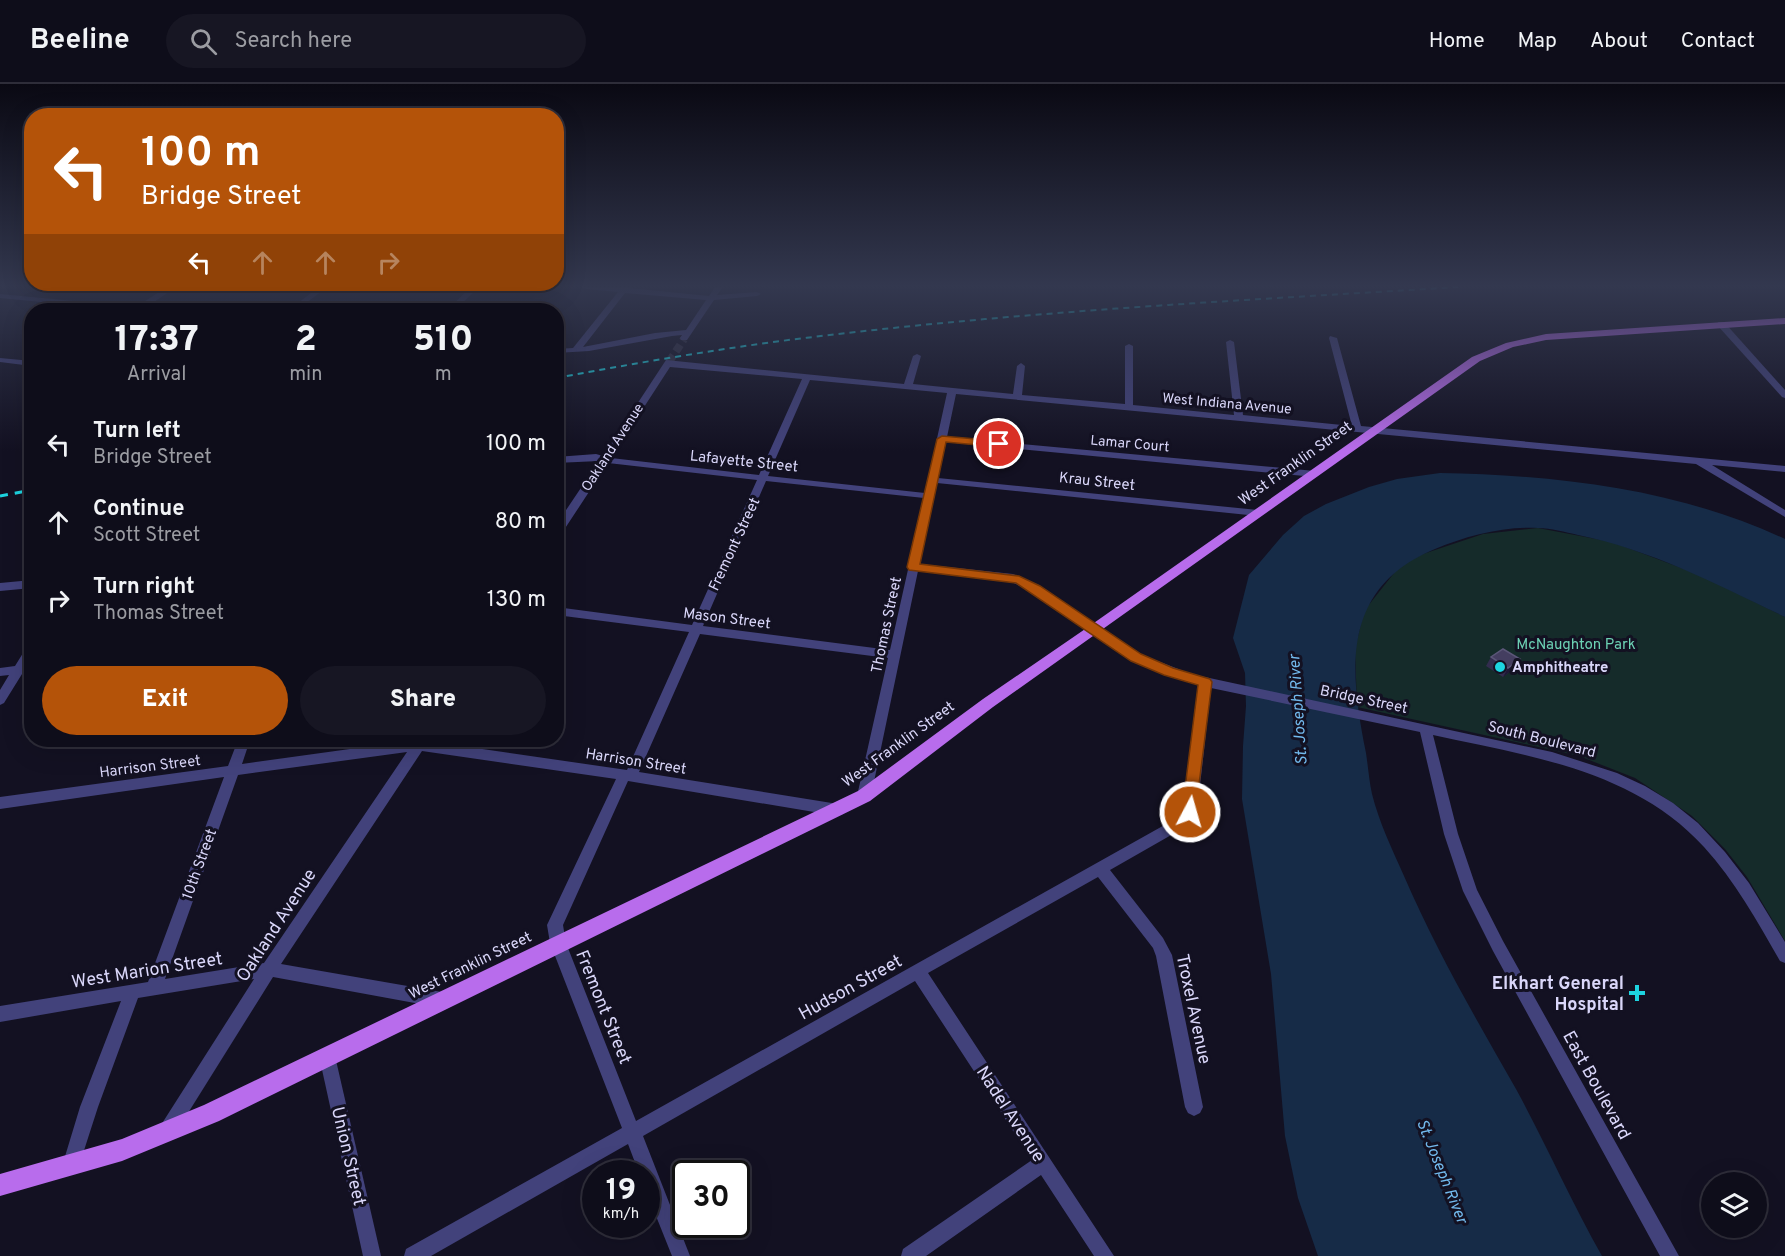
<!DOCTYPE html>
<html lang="en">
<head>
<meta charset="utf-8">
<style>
  body { margin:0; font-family:Overpass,sans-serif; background:#171623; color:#f1f3f6; height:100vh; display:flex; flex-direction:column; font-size:22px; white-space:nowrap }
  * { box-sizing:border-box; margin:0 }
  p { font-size:20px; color:#9b9ca2 }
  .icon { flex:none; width:33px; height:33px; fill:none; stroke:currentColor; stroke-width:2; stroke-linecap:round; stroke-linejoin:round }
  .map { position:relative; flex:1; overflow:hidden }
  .side { position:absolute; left:24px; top:219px; width:540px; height:444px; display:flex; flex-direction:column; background:#0e0d1a; border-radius:24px; box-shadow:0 6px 24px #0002,0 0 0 2px #2e2d39 }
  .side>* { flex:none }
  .top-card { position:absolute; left:24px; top:24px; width:540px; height:183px; border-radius:24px; box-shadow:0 6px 24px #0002,0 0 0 2px #2e2d39; background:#b45309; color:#fff; overflow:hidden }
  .buttons { position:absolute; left:1701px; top:1088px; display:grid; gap:12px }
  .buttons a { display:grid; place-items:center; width:66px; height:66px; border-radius:50%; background:#0e0d1a; box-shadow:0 6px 24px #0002,0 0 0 2px #2e2d39; font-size:30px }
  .speed { position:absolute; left:582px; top:1076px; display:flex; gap:12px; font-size:30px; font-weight:700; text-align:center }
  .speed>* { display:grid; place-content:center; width:78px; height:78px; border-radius:50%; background:#0e0d1a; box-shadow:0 6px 24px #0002,0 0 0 2px #2e2d39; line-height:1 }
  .speed small { font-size:15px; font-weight:400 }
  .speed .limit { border:3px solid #111; border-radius:9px; background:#fff; color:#111 }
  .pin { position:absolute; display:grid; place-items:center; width:51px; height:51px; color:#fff; margin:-26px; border:3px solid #fff; border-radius:50%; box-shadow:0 2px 6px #0007 }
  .me { position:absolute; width:66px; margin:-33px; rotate:6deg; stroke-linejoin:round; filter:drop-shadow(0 0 4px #0008) }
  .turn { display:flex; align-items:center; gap:21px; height:126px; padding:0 18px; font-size:27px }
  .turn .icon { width:78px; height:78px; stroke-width:2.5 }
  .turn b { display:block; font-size:42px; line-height:51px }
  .lanes { display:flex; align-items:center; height:57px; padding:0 18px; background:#0003; justify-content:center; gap:30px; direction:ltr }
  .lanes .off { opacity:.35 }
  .eta { display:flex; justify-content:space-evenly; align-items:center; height:102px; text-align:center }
  .eta b { font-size:36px; font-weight:800; line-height:42px }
  .button { display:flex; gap:12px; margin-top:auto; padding:12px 18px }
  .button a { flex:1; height:69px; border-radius:36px; background:#b45309; color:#fff; font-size:24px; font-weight:800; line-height:69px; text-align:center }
  .button a+a { background:#171623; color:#f1f3f6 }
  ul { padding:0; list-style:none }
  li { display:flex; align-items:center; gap:18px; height:78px; padding:0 18px }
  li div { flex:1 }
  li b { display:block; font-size:22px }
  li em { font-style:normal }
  header { display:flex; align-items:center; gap:36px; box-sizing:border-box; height:84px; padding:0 30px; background:#0e0d1a; border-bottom:2px solid #2e2d39 }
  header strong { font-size:28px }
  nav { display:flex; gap:33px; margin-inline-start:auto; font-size:21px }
  .search { width:420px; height:54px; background:#171623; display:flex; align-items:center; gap:15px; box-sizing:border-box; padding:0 21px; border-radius:33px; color:#9b9ca2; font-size:22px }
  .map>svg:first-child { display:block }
  .green { fill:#152b2a }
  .water { fill:#162b47 }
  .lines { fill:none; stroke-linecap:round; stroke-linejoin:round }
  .minor-tunnel { stroke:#312f42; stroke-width:8; stroke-dasharray:8 4.5; stroke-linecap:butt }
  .minor { fill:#42427b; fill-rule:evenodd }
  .major { fill:#b86cec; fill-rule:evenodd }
  .rail-far1 { stroke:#1dd4e0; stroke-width:2; stroke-dasharray:6 5; stroke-linecap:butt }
  .rail { stroke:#1dd4e0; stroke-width:3; stroke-dasharray:8 7; stroke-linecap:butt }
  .wall { fill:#322c4e }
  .shaded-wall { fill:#1e1935 }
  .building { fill:#443e60; stroke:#5b5678; stroke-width:1.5 }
  .route { fill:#b45309; stroke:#753606; stroke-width:1.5 }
  .poi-dot { fill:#1dd4e0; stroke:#131122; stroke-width:2 }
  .labels { text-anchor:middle; stroke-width:6; stroke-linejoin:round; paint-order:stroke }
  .far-street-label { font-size:14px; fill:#dad7fa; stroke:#131122 }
  .street-label { font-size:15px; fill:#dad7fa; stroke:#131122 }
  .park-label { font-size:15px; fill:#6cd1b4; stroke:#131122 }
  .poi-label { font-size:15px; font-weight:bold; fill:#dad7fa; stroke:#131122; text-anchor:start }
  .water-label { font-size:16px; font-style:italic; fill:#72b9ed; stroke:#131122 }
  .near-street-label { font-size:18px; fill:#dad7fa; stroke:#131122 }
  .near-poi-label { font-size:18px; font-weight:bold; fill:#dad7fa; stroke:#131122; text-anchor:end }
</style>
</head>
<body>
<header>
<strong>Beeline</strong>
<div class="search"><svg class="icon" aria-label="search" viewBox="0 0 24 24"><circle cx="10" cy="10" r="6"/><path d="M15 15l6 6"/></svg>Search here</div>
<nav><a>Home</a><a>Map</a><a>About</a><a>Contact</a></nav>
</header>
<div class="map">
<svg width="1785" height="1172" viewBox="0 0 1785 1172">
  <rect width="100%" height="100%" fill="#131122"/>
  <path class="green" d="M1538,444L1612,458L1700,491L1785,533V857L1747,793L1725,765L1692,732L1635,694L1579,672L1357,623L1355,565L1364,527L1398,484L1420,471L1483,450Z"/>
  <path class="water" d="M1440,389C1556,391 1679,405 1785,455V533C1718,501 1652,466 1578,451C1565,448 1551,444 1538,444C1504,442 1466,452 1435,465C1341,504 1349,585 1366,669C1368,682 1369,696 1372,710C1379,738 1392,765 1404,792C1436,866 1476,935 1516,1005C1546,1060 1571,1117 1602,1172H1318L1298,1114L1285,1052L1271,890L1242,715L1243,662L1246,622L1245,589L1233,554L1249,491L1283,451L1304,432L1326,420L1369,403L1397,395Z"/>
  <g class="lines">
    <path class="minor-tunnel" d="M669,278L684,255"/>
    <g class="minor">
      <path d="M167,203H176L145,224L146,226H124L0,214V210L136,223Z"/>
      <path d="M319,203H327L297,226H289Z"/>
      <path d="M471,203H479L455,226H447Z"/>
      <path d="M583,203H630L629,204L709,212L715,203H723L717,211L757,208L761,210L757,212L714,216L687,256H681L680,254L682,251L672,252L589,267L556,269V265L573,264L618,208L587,205ZM625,209L706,216L686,246L655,249L583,263Z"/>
      <path d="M1718,238H1724L1785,306V314L1782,313L1718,242Z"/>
      <path d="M1330,252L1337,254L1361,342L1785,382V388L1712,381L1785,426V433L1696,380L956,310L947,353L1315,387L1320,390L1315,393L945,358L938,394L1258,426L1263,429L1258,432L937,399L920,480L1013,490L1039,501L1140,570L1191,590L1552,668L1617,689L1645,702L1673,719L1698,739L1725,768L1749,799L1785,858V879L1780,877C1757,837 1735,797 1704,763C1634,686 1529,672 1433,651L1458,750L1477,806L1503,857L1679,1172H1660L1493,867L1463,807L1444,750L1420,648L1211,604L1197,728L1187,742L1110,786L1163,854L1172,871L1203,1023L1200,1029L1194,1032L1188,1029L1185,1023L1156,872L1153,864L1098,793L928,889L1114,1172H1094L1041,1091L926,1172H901L903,1165L1032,1076L915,897L643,1052L690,1172H672L646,1107V1089H639L628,1060L431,1172H404L406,1165L622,1044L550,859L547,841L616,695L422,667L281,880L442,908L448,911L450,916L448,921L442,924L273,893L173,1053L167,1056L161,1053L158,1047L161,1041L254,895L138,914L98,1023L78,1085L72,1088L66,1085L63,1079L80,1023L121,917L0,938V922L148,898L224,693L0,725V713L228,682L238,656H250L242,680L415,656H427V657L627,686L689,548L556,531V523L692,541L757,396L608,379L560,452L556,453V441L599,377L556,379V373L596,370L603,372L666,276L904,300L913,272L917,270L921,272L913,300L1013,310L1017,282L1021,279L1025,282L1022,311L1125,320V262L1129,260L1133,262V321L1234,331L1226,258L1230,256L1234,258L1243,331L1352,342L1329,254ZM670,283L802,295L759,391L611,374ZM810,296L947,309L925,409L768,392ZM766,397L924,414L890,566L703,542ZM918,487L1007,496L1031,507L1132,576L1184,597L1199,601L1183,726L1177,734L636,1037L566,859L563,841L628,697L838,732L843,730L845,726L843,722L838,720L639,688L700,550L888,574L857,712L859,716L864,717L869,716L871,712ZM407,668L264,879L165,895L238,691Z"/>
      <path d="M0,274L32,277V282L0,278Z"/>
      <path d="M32,496V504L0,507V499Z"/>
      <path d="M32,560V575L28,580H32V588L22,590L4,619L0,621V606L9,591L0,592V584L15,582L28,561Z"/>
      <path d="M327,964L333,966L335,972L381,1172H363L319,972L321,966Z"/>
    </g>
    <path class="major" d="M1785,234V240L1546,256L1513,263L1480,277L993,623L870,717L219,1037L122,1077L0,1112V1090L122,1055L204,1021L858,707L983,615L1091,541L1472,273L1506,259L1546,250Z"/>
    <path class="rail-far1" d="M556,294C631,280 706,267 781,257C1006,228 1232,217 1458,203"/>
    <path class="rail" d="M0,412L32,406"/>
  </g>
  <path class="wall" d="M1491,573L1515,584L1503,593L1486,582Z"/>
  <path class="shaded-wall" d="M1520,575L1515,584L1503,593L1508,584Z"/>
  <path class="building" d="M1503,565L1520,575L1508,584L1491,573Z"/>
  <linearGradient id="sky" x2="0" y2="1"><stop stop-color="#0a0913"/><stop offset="0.55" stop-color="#33384f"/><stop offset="1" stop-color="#33384f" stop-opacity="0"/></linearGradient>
  <rect width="1785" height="367" fill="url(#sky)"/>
  <path class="route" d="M942,352L999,357L1005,360L999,363L946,358L920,480L1019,492L1040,502L1141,570L1173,584L1210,595L1212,598L1195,732L1190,734L1184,732L1182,728L1198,601L1164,591L1131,577L1016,499L909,486L907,483L937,355Z"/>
  <g class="poi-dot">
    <circle cx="1500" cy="583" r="6"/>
    <path d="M1634 900h6v6h6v6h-6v6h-6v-6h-6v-6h6z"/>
  </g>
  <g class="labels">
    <g class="far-street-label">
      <text transform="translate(1227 319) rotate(5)" y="5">West Indiana Avenue</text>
      <text transform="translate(1130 359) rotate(5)" y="5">Lamar Court</text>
      <text transform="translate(612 363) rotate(-57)" y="5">Oakland Avenue</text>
    </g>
    <g class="street-label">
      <text transform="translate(744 377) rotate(6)" y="5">Lafayette Street</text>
      <text transform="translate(1295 379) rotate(-35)" y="5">West Franklin Street</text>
      <text transform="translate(1097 397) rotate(6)" y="5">Krau Street</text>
      <text transform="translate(734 460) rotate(-65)" y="5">Fremont Street</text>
      <text transform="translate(727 534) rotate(7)" y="5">Mason Street</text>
      <text transform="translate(886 541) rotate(-78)" y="5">Thomas Street</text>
      <text transform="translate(1364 615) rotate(12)" y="5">Bridge Street</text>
      <text transform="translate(1542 655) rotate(14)" y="5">South Boulevard</text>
      <text transform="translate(898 660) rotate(-36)" y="5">West Franklin Street</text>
      <text transform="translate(636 677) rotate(9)" y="5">Harrison Street</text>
      <text transform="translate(150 682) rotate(-7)" y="5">Harrison Street</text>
      <text transform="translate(199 780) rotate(-70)" y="5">10th Street</text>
      <text transform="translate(470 881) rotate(-26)" y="5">West Franklin Street</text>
    </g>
    <g class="park-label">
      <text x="1576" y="565">McNaughton Park</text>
    </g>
    <g class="poi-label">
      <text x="1512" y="588">Amphitheatre</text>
    </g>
    <g class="water-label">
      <text transform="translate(1297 626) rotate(-94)" y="6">St. Joseph River</text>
      <text transform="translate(1443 1087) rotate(68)" y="6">St. Joseph River</text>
    </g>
    <g class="near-street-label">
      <text transform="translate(276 841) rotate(-57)" y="6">Oakland Avenue</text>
      <text transform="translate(147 886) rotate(-9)" y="6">West Marion Street</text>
      <text transform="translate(850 903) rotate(-29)" y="6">Hudson Street</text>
      <text transform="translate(604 923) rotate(68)" y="6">Fremont Street</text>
      <text transform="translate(1194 925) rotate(78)" y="6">Troxel Avenue</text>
      <text transform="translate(1597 1001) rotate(61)" y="6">East Boulevard</text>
      <text transform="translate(1011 1030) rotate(57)" y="6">Nadel Avenue</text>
      <text transform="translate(349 1072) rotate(77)" y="6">Union Street</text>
    </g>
    <g class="near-poi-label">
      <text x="1624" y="905">Elkhart General<tspan x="1624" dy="21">Hospital</tspan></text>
    </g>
  </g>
</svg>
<div class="buttons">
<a><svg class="icon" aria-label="layers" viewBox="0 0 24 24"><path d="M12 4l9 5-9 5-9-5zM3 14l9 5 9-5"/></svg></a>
</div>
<div class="speed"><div>19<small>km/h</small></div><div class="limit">30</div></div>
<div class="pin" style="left:999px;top:360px;background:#d93025"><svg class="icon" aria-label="arrive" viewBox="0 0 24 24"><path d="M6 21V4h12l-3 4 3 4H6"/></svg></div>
<svg class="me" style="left:1190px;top:728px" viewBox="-20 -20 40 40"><circle r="17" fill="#b45309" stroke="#fff" stroke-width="3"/><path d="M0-11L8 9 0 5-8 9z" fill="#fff"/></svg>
<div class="top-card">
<div class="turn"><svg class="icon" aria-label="left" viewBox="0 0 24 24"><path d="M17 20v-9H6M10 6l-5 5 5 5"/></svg><div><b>100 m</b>Bridge Street</div></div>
<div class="lanes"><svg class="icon" aria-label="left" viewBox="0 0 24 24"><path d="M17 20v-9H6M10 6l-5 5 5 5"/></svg><svg class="icon off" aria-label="ahead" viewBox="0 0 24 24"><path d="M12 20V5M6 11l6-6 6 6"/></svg><svg class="icon off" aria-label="ahead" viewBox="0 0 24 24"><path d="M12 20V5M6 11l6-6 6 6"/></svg><svg class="icon off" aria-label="right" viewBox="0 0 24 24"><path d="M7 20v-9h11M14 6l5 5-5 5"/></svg></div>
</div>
<section class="side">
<div class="eta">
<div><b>17:37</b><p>Arrival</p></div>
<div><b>2</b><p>min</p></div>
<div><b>510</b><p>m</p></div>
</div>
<ul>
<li><svg class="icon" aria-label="left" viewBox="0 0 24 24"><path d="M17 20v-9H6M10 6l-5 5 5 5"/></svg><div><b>Turn left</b><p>Bridge Street</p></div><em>100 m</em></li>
<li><svg class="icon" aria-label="ahead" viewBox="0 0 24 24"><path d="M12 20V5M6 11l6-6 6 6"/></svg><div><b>Continue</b><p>Scott Street</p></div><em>80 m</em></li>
<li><svg class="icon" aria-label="right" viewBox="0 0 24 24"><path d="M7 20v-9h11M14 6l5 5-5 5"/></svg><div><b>Turn right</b><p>Thomas Street</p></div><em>130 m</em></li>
</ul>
<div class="button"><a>Exit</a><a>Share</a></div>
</section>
</div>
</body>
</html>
